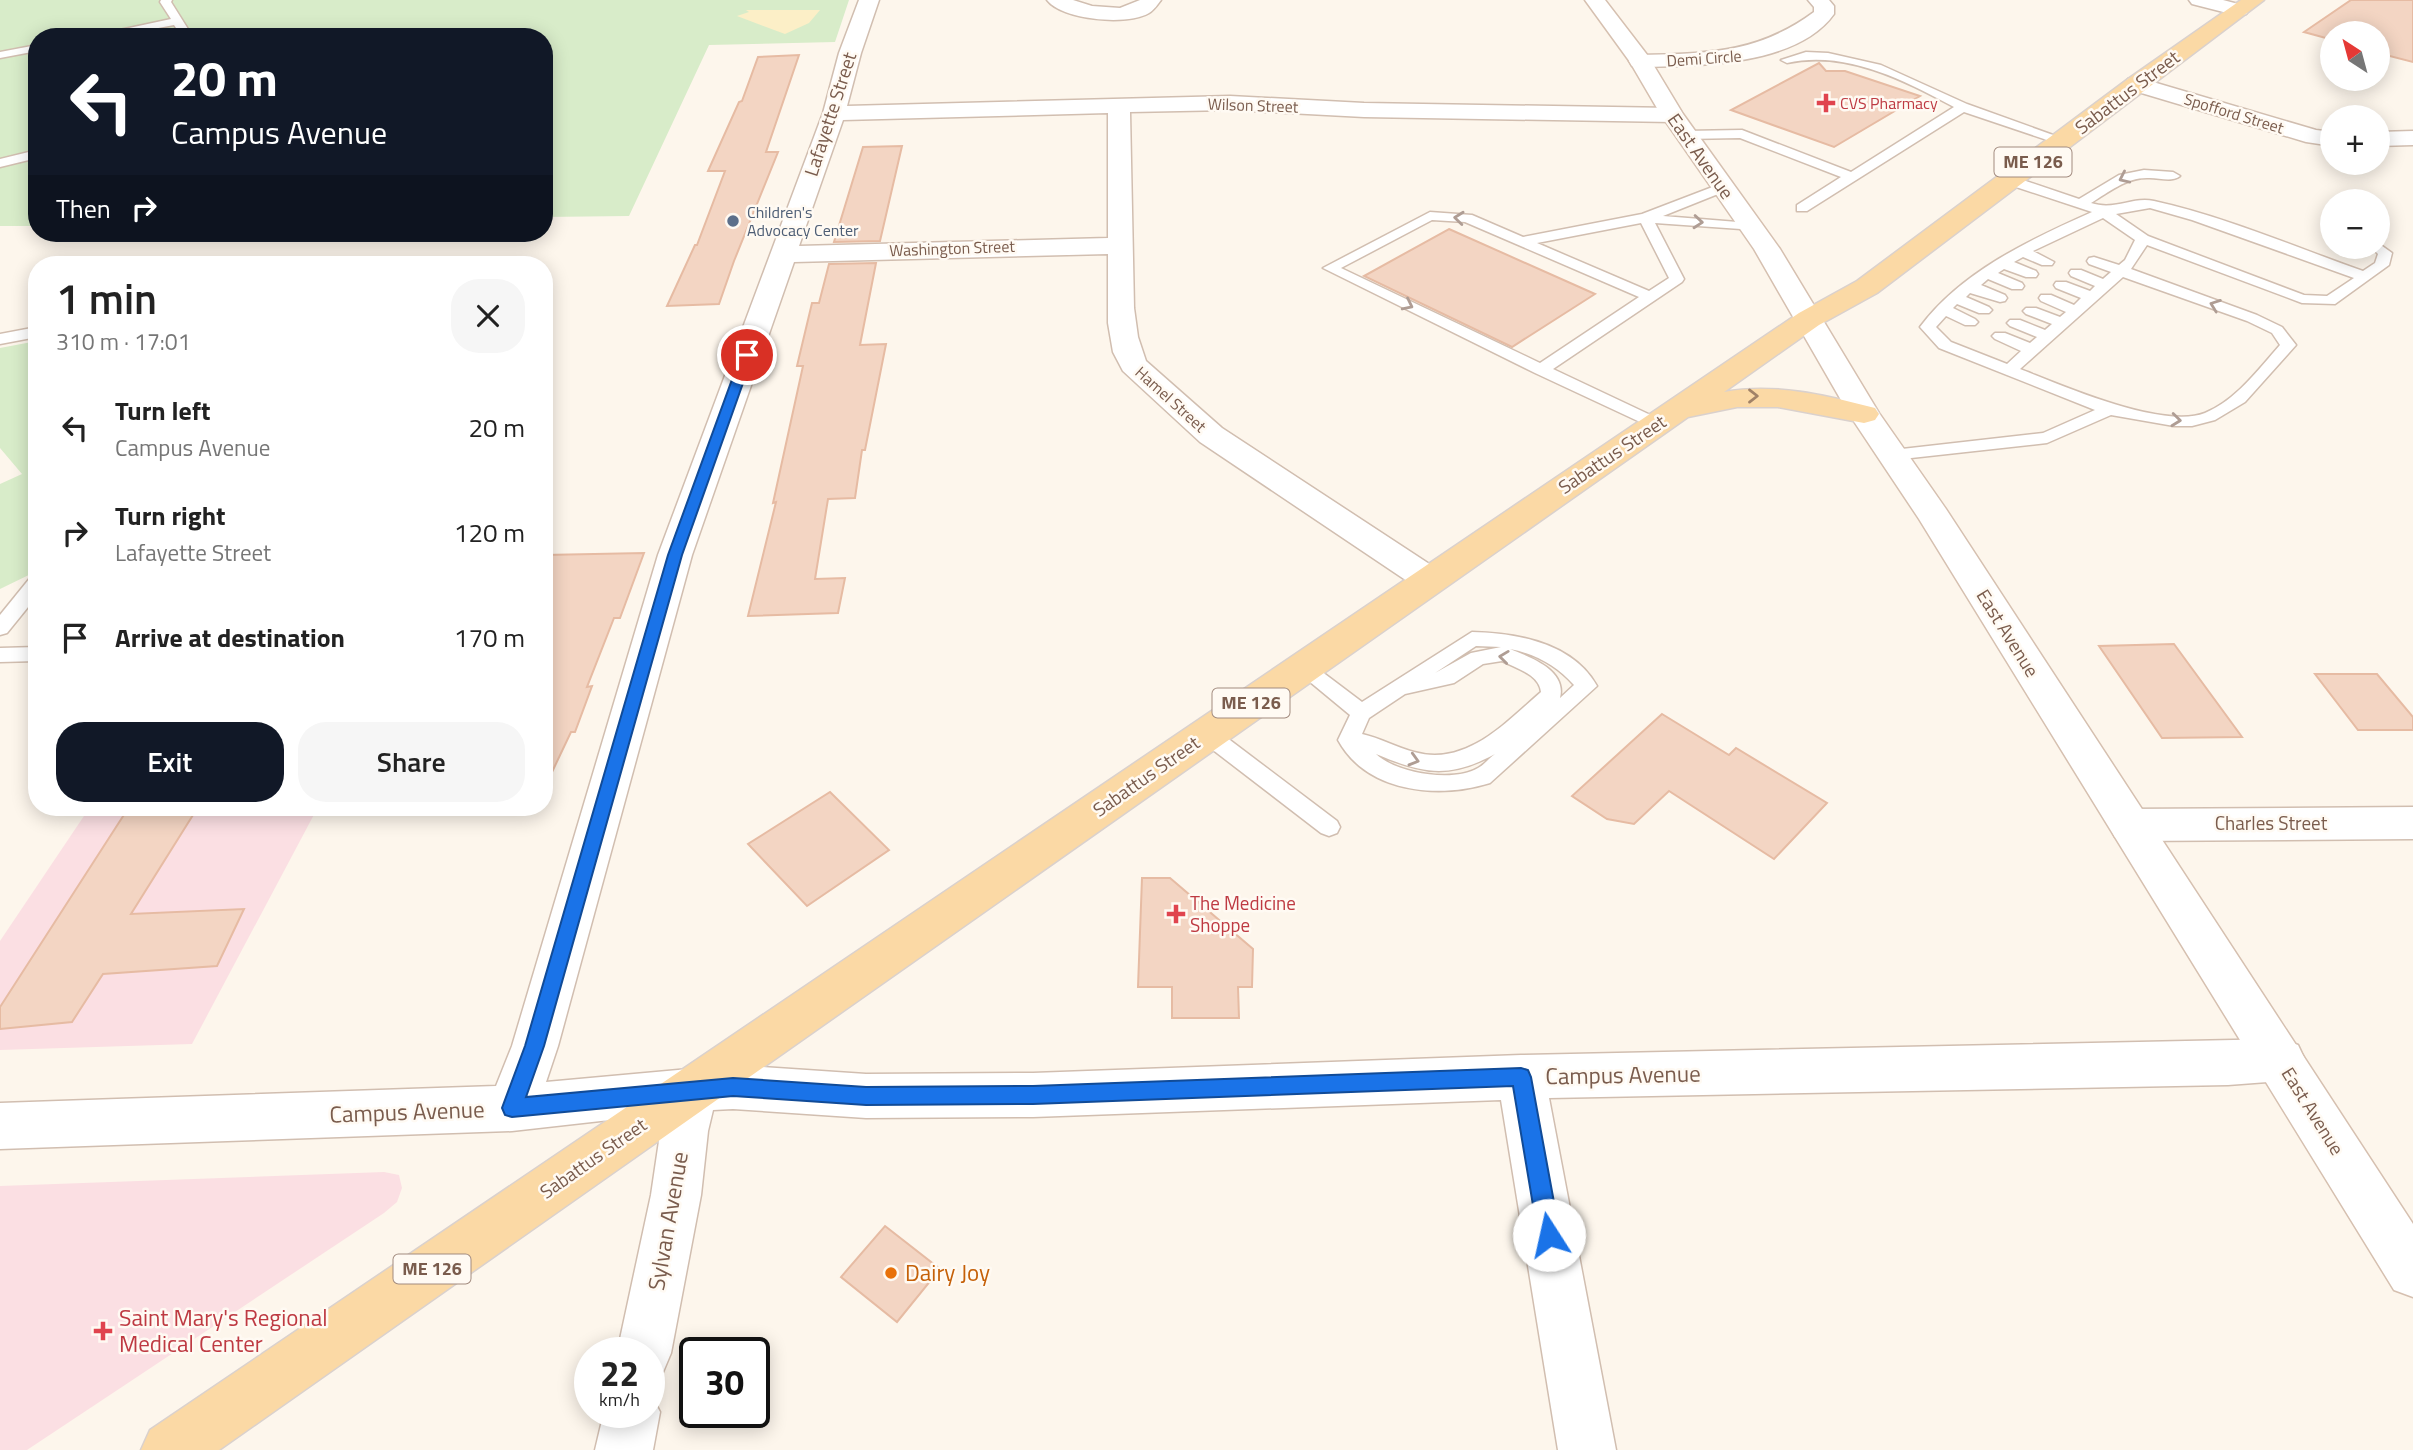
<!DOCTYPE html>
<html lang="en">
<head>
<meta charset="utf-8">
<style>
  body { margin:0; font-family:"Titillium Web",sans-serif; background:#f6f6f6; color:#222; height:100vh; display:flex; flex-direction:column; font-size:26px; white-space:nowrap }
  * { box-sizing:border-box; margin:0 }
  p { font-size:23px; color:#767676 }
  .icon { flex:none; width:38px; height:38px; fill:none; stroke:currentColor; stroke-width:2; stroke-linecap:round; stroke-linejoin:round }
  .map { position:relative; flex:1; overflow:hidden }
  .details { position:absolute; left:28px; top:256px; width:525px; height:560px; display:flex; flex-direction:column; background:#fff; border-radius:28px; box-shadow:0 4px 18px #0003 }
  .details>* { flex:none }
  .banner { position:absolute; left:28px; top:28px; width:525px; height:214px; border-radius:28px; box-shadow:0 4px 18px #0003; background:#111827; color:#fff; overflow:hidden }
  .needle { width:46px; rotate:324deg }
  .fabs { position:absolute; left:2320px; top:21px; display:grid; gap:14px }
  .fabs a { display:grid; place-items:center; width:70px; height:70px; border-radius:50%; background:#fff; box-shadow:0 4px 18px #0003; font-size:35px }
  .speed { position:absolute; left:574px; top:1337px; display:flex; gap:14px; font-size:35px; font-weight:700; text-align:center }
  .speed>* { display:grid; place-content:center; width:91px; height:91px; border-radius:50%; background:#fff; box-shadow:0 4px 18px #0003; line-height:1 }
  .speed small { font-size:18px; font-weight:400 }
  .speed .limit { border:4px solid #111; border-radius:10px; background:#fff; color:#111 }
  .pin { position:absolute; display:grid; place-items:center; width:60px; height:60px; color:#fff; margin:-30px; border:4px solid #fff; border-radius:50%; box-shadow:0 2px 7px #0007 }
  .me { position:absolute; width:77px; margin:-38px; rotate:350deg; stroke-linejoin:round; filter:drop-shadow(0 0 5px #0008) }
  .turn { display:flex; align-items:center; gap:24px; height:147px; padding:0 28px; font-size:32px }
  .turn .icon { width:91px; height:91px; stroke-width:2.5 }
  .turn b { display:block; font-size:49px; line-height:60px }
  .then { display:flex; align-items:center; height:66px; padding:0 28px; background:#0003; gap:14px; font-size:26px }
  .round { display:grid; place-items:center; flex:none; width:74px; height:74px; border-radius:28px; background:#f6f6f6 }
  .head { display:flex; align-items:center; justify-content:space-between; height:119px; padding:0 28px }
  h1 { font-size:42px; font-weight:600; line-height:52px }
  .button { display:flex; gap:14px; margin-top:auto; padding:14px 28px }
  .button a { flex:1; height:80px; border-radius:28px; background:#111827; color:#fff; font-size:28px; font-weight:600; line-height:80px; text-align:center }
  .button a+a { background:#f6f6f6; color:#222 }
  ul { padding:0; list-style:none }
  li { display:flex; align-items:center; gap:21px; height:105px; padding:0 28px }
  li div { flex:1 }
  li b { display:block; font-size:26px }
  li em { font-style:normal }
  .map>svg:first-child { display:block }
  .medical { fill:#fbdfe3 }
  .green { fill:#d8ecc9 }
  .sand { fill:#fcefc7 }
  .building { fill:#f3d5c3; stroke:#e6bba3; stroke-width:2 }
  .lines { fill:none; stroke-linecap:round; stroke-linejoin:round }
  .lane-casing { stroke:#d1beb0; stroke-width:3 }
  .street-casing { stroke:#d1beb0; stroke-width:3 }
  .secondary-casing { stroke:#d6c0b0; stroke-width:3 }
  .primary-casing { stroke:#dad1cd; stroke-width:3 }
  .lane { fill:#fff; fill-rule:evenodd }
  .street { fill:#fff; fill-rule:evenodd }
  .secondary { fill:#fff; fill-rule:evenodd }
  .primary { fill:#fbd9a5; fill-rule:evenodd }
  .oneway { stroke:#af9d94 }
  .oneway2 { stroke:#a18267 }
  .route { fill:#1a73e8; stroke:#114b97; stroke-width:2 }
  .health-dot { fill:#e0444e; stroke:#fffaf3; stroke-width:2.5 }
  .service-dot { fill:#5c6f8a; stroke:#fffaf3; stroke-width:2.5 }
  .food-dot { fill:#e8710a; stroke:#fffaf3; stroke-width:2.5 }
  .labels { text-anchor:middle; stroke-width:5; stroke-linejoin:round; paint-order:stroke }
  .far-street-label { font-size:16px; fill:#7a5c4d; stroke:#fffaf3 }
  .far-health-label { font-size:16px; fill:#be3a42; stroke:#fffaf3; text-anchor:start }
  .far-service-label { font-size:16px; fill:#4e5e75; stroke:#fffaf3; text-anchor:start }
  .shield { fill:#fffaf3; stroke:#a28b7f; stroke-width:2 }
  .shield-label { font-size:18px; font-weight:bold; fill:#7a5c4d }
  .street-label { font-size:19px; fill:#7a5c4d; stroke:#fffaf3 }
  .health-label { font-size:19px; fill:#be3a42; stroke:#fffaf3; text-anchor:start }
  .near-street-label { font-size:23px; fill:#7a5c4d; stroke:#fffaf3 }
  .near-food-label { font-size:23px; fill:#c56008; stroke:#fffaf3; text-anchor:start }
  .near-health-label { font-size:23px; fill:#be3a42; stroke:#fffaf3; text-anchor:start }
</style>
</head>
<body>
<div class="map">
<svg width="2413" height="1450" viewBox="0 0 2413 1450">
  <rect width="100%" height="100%" fill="#fdf6ec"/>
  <g class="medical">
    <path d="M90,807H318L192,1044L0,1050V941Z"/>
    <path d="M384,1172L399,1175L402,1188L397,1202L384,1213L27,1450H0V1186Z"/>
  </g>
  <g class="green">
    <path d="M0,0H849L835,42L709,45L629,216L544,217V37H37V226H0Z"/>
    <path d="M37,341V571L0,589V484L22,474L0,448V348Z"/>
  </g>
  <path class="sand" d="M746,10H820L809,23L785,34L737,16L749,12Z"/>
  <g class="building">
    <path d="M2351,0H2413V62L2378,53V33H2333V40L2304,32Z"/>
    <path d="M799,55L766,152H778L734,261L719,304L667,306L695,245H697L725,171H708L739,102L742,101L758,57Z"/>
    <path d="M1819,63L1826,71H1845L1920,96L1834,147L1731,110Z"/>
    <path d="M902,146L880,241L834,242L863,147Z"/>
    <path d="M1449,229L1595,294L1512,347L1364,276Z"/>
    <path d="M876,263L860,345L886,344L865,450H862L855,498L828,499L815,579L845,578L838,613L748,616L776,502L773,503L803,366H797L812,303H819L829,264Z"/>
    <path d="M644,553L620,618H614L587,687L592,686L575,732H571L544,789V555Z"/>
    <path d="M2174,644L2242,737L2162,738L2099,646Z"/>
    <path d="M2315,674H2377L2413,717V730H2358Z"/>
    <path d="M1662,714L1729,755L1736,748L1827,803L1774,859L1669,791L1634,824L1607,819L1572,796Z"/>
    <path d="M830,792L889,850L807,906L748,844Z"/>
    <path d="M129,807H198L131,914L244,909L217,966L103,974L72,1022L0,1029V1007Z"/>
    <path d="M1142,878H1170L1253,949L1252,987H1238L1239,1018H1172V987H1138Z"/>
    <path d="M885,1226L940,1269L897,1322L841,1277Z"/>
  </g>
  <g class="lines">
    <g class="lane-casing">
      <g id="lane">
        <path d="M161,0H172L171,2L193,37H182L174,25L111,37H87L171,19L160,2Z"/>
        <path d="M37,45V51L0,58V52Z"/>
        <path d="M1806,52L1828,53L1881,65L1967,104L2067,140L2061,144L2056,143L1964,112L1807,211H1797V205L1841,177L1740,138L1685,139L1679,135L1685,131L1742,130L1851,172L1954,107C1903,80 1846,50 1787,63L1781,60Z"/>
        <path d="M37,150V158L0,167V159Z"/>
        <path d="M2144,170L2173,172L2180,176C2171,183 2158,177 2147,178C2126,178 2109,192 2091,203C2115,211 2133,196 2154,201C2226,217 2295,247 2363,271L2375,263L2378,254L2371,247H2378V243L2392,253L2389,265L2335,304L2302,303L2147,245L2131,269L2257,315L2282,327L2296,345L2245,402L2215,420L2192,426H2174L2111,415L2047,443L1893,460L1887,459L1884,455L1893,450L2043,433L2095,410L1939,348L1920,327C1961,272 2029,240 2092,212L2004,183V177H2014L2079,199L2119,175ZM2150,208L2192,220L2354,278L2327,296L2304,295L2148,236L2116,214ZM2103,218L2135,240L2125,260L2119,265L2094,257L2089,258L2087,261L2089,264L2111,272L2103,279L2081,270H2071L2069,273L2071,276L2095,286L2090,291L2066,282H2056L2054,285L2056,288L2081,298L2074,305L2051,295H2041L2039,298L2041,301L2066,312L2060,317L2036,308H2026L2023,311L2026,314L2052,324L2045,330L2020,320H2010L2007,323L2010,326L2037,337L2030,343L2005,333H1995L1992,336L1995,339L2021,351L2007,364L1951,342L1936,327L1946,316L1965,325H1975L1978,322L1975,319L1953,308L1957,304L1979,313H1989L1992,310L1989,307L1966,297L1970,293L2000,302L2005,301L2007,298L2005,295L1981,285L1988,279L2012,289H2022L2024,286L2022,283L1998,273L2004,269L2026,277H2036L2038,274L2036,271L2014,262L2023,257L2042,265H2052L2054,262L2033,251ZM2123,277L2247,321L2272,333L2280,345C2258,370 2236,400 2205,413C2163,430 2061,385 2020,369Z"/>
        <path d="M1723,183L1728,184V190L1663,216L1750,223L1755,224V230L1655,223L1684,279L1682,282L1553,369L1661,420L1663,424L1661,428L1655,429L1535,373L1323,268L1430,212L1472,215L1523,237L1642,214ZM1432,220L1465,222L1639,297L1540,363L1341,268ZM1641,223L1669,278L1649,291L1537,243Z"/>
        <path d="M37,327V337L0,344V334Z"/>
        <path d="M37,577V596L7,633L0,635V615L30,578Z"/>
        <path d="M1472,632C1517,633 1573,643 1597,686L1490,783C1438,799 1367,793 1338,740L1350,715L1292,667L1295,662L1302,660L1309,662L1362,702ZM1476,646L1501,647L1471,653L1435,673ZM1510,649C1536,654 1557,666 1574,685L1560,698C1567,670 1530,657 1510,649ZM1502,661C1517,669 1539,674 1541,692C1505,723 1466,767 1414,752C1396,747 1380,738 1362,734L1369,718L1405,694L1454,683L1483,664ZM1376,754C1423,774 1449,779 1495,754C1489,758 1484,765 1478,768C1453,783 1396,773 1376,754Z"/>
        <path d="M37,647V661L0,662V648Z"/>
        <path d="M1207,726L1214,728L1337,821L1340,827L1337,833L1329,836L1321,833L1200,740L1196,734L1200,728Z"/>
      </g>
    </g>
    <g class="street-casing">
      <g id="street">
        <path d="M859,0H879L861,53L847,106L1230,96L1364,103L1672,108L1680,110L1683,115L1680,120L1672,122L1364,117L1230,110L1130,112L1134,308L1138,337L1146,361L1222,428L1440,571L1445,579L1440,587L1428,591L1416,587L1200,442L1123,371L1113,352L1108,323V254L794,262L692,555L558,1046L546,1082L733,1065L866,1074L1033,1073L1521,1055L2281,1039L2298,1045L2305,1060L2298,1075L2281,1081L2228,1085L1549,1098L1616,1450H1558L1501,1100L1033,1117L866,1118L733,1109L713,1110L708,1131L701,1195L671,1353L663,1372L649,1378V1353H617L651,1195L663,1114L512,1131L0,1149V1103L496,1086L512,1046L658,555L823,113L839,53ZM1108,113V238L799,246L843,120Z"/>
        <path d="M1047,0H1073L1092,6L1120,8L1140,0H1161C1158,4 1154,10 1149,13C1128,26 1062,20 1047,0Z"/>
        <path d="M1808,0H1829L1834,6V14C1797,66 1697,66 1640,67L1632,66L1629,61L1632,56L1640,55C1708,53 1757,54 1814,12V7Z"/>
        <path d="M2189,0H2223L2246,6L2249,10L2246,14L2239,16L2192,4Z"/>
        <path d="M2136,77L2316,130L2333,132V146L2306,142L2128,89L2125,84L2128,79Z"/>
        <path d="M2413,131V145L2378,146V132Z"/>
        <path d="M2413,807V839L2130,841L2115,837L2109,825L2115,813L2130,809Z"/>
        <path d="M649,1391L660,1412L653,1450H595L604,1412H649Z"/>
      </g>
    </g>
    <g class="secondary-casing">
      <path id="secondary" d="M1585,0H1605L1648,56L1683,114L1780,249L1879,413L1946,509L2413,1224V1297L2394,1290L1919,519L1849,414L1754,249L1661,115L1630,62Z"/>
    </g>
    <g class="primary-casing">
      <path id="primary" d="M2241,0H2264L1877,293L1819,325L1724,392C1775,383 1825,395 1875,408L1879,414L1875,420L1864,423L1778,407H1737L1688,417L219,1450H141L150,1430L1799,313L1857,281L2128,79Z"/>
    </g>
    <use href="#lane" class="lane"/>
    <use href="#street" class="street"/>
    <use href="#secondary" class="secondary"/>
    <use href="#primary" class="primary"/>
  </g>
  <defs><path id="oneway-chevron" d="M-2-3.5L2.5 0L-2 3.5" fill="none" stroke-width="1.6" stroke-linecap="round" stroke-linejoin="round" transform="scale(1.75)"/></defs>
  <g class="oneway">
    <use href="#oneway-chevron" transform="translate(2124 178) rotate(155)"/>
    <use href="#oneway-chevron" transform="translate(1459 218) rotate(-174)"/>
    <use href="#oneway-chevron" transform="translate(1698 222) rotate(5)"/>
    <use href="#oneway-chevron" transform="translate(1408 305) rotate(26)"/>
    <use href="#oneway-chevron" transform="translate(2215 305) rotate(-160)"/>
    <use href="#oneway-chevron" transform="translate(2176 420) rotate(6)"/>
    <use href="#oneway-chevron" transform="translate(1504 657) rotate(-173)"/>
    <use href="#oneway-chevron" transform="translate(1414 760) rotate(16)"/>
  </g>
  <use class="oneway2" href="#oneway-chevron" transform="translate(1753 396)"/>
  <path class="route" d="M747,351L753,355L682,555L544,1046L526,1097L733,1078L866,1087L1033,1086L1521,1068L1528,1070L1531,1077L1560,1235L1557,1243L1549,1246L1542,1243L1538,1235L1513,1086L1033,1104L866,1105L733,1096L512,1117L505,1115L502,1108L525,1046L668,555L741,355Z"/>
  <g class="health-dot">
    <path d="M1822.5 92.5h7v7h7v7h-7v7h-7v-7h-7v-7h7z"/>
    <path d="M1172.5 903.5h7v7h7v7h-7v7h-7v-7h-7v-7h7z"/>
    <path d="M99.5 1320.5h7v7h7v7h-7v7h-7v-7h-7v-7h7z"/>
  </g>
  <circle class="service-dot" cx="733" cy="221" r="7"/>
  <circle class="food-dot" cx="891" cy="1273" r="7"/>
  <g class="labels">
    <g class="far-street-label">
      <text transform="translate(1704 58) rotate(-4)" y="6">Demi Circle</text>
      <text transform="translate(1253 105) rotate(2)" y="6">Wilson Street</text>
      <text transform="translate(2234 113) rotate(17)" y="6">Spofford Street</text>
      <text transform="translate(952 248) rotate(-2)" y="6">Washington Street</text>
      <text transform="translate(1171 399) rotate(42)" y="6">Hamel Street</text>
    </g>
    <g class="far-health-label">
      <text x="1840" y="109">CVS Pharmacy</text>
    </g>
    <g class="far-service-label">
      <text x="747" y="218">Children's<tspan x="747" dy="18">Advocacy Center</tspan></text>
    </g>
    <g class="shield">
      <rect x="1994.5" y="147.5" width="77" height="29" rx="5"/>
      <rect x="1212.5" y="688.5" width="77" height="29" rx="5"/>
      <rect x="393.5" y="1254.5" width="77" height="29" rx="5"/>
    </g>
    <g class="shield-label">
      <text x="2033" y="168">ME 126</text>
      <text x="1251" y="709">ME 126</text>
      <text x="432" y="1275">ME 126</text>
    </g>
    <g class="street-label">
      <text transform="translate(2127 92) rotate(-37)" y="7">Sabattus Street</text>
      <text transform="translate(830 114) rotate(-72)" y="7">Lafayette Street</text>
      <text transform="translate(1701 156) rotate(55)" y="7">East Avenue</text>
      <text transform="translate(1612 454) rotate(-34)" y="7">Sabattus Street</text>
      <text transform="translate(2008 633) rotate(58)" y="7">East Avenue</text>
      <text transform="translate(1146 776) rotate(-35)" y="7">Sabattus Street</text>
      <text x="2271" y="830">Charles Street</text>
      <text transform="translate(2313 1111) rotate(58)" y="7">East Avenue</text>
      <text transform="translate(593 1158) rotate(-35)" y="7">Sabattus Street</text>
    </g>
    <g class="health-label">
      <text x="1190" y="910">The Medicine<tspan x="1190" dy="22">Shoppe</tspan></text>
    </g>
    <g class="near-street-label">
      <text transform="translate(1623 1075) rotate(-1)" y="8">Campus Avenue</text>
      <text transform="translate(407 1112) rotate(-2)" y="8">Campus Avenue</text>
      <text transform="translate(668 1221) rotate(-80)" y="8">Sylvan Avenue</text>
    </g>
    <g class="near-food-label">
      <text x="905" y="1281">Dairy Joy</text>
    </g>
    <g class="near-health-label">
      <text x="119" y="1326">Saint Mary's Regional<tspan x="119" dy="26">Medical Center</tspan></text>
    </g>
  </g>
</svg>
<div class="fabs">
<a><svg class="needle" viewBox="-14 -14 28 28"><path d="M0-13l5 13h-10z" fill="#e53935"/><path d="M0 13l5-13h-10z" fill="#767676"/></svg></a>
<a>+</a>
<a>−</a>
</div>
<div class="speed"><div>22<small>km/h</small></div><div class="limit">30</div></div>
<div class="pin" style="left:747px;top:355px;background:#d93025"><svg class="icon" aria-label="arrive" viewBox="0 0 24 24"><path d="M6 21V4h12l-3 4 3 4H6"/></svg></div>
<svg class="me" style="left:1549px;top:1235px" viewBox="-20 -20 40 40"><circle r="19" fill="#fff"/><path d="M0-13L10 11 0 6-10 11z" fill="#1a73e8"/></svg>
<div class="banner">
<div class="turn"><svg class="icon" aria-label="left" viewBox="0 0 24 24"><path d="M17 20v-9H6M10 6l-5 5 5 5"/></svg><div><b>20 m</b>Campus Avenue</div></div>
<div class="then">Then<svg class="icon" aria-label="right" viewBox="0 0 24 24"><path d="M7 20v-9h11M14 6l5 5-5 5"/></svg></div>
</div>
<section class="details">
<div class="head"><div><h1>1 min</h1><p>310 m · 17:01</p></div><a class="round"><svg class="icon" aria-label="close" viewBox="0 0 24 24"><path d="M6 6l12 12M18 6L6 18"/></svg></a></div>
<ul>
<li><svg class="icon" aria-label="left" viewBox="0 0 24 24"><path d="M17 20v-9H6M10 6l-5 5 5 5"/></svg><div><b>Turn left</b><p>Campus Avenue</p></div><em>20 m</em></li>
<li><svg class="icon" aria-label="right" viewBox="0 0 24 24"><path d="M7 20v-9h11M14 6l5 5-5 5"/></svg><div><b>Turn right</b><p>Lafayette Street</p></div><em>120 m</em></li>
<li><svg class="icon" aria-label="arrive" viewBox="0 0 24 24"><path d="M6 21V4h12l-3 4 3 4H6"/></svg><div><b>Arrive at destination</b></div><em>170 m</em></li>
</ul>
<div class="button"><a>Exit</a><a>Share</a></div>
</section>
</div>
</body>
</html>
